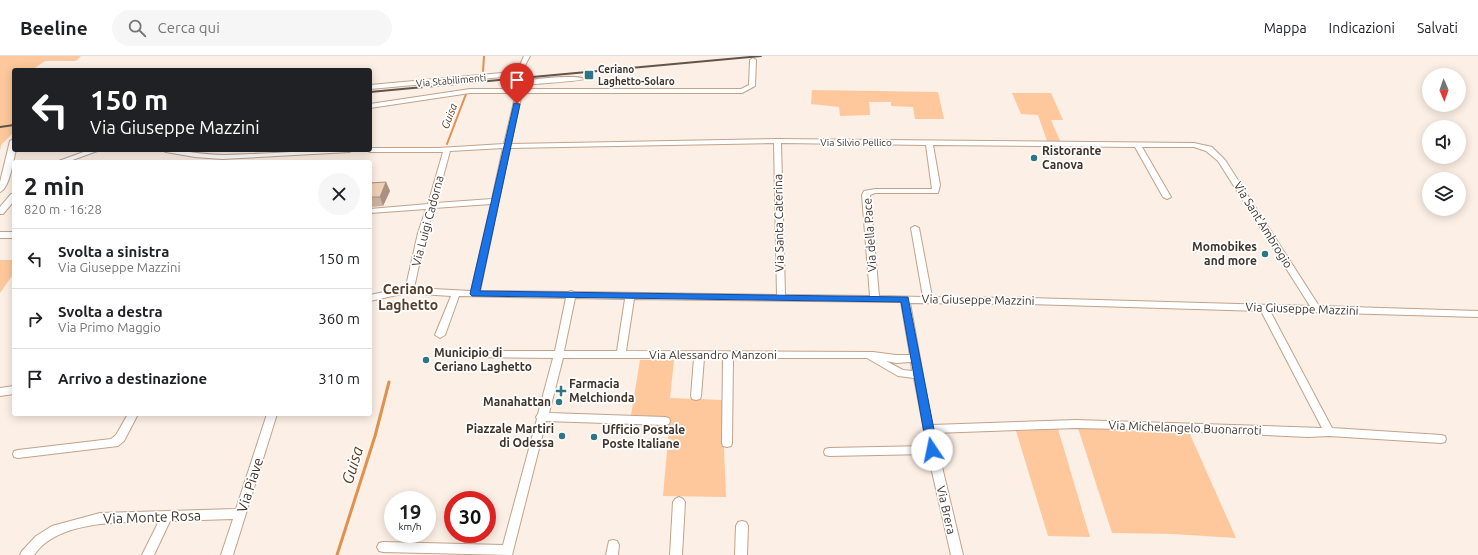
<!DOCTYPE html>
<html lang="it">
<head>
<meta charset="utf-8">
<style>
  body { margin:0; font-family:Ubuntu,sans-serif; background:#f6f6f6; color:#202124; height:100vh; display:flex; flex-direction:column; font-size:15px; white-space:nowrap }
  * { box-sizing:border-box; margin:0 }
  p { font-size:13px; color:#757577 }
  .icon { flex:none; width:22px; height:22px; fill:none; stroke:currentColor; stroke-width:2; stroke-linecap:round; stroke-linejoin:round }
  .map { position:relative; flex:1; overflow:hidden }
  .drawer { position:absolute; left:12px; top:104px; width:360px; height:256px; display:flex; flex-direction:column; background:#fff; border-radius:4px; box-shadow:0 2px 10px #0003 }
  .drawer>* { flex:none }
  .hud { position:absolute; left:12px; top:12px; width:360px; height:84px; border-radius:4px; box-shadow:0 2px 10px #0003; background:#202124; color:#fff; overflow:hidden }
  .needle { width:26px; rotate:178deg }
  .controls { position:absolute; left:1422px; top:12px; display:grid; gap:8px }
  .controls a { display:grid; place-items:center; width:44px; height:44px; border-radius:50%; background:#fff; box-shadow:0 2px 10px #0003; font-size:20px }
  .speed { position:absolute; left:384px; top:435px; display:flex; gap:8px; font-size:20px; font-weight:700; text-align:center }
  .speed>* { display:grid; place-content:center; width:52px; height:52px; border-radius:50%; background:#fff; box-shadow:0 2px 10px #0003; line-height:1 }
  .speed small { font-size:10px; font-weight:400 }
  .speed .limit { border:6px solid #d22; background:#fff; color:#111 }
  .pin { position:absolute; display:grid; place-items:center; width:34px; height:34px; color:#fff; margin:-41px -17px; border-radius:50% 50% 50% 0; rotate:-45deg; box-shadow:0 0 4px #0007 }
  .pin .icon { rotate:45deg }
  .me { position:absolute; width:44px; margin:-22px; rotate:349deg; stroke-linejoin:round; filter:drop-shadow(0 0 3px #0008) }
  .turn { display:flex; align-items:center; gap:14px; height:84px; padding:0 12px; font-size:18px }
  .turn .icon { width:52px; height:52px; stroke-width:2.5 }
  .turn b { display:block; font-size:28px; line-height:34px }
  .round { display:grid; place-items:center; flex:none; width:42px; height:42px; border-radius:21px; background:#f6f6f6 }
  .headline { display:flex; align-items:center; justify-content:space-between; height:68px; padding:0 12px }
  h1 { font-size:24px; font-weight:700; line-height:30px }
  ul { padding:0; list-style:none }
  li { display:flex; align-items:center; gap:12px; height:60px; padding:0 12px; border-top:1px solid #e0e0e0 }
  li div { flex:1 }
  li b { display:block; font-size:15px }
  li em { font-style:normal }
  header { display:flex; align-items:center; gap:24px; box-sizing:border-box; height:56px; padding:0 20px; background:#fff; border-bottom:1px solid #e0e0e0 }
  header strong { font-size:19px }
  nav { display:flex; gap:22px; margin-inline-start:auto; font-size:14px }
  .search { width:280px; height:36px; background:#f6f6f6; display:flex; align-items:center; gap:10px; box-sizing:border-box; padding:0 14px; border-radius:22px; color:#757577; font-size:15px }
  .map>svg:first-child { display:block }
  .green { fill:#fec89c }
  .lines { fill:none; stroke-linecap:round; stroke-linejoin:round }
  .stream-far1 { stroke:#df914d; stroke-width:2 }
  .stream { stroke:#df914d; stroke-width:3 }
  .minor-casing { stroke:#c1a38b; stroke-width:2 }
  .minor { fill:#fff; fill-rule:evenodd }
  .rail { stroke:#61544b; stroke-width:2 }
  .wall { fill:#cfb49f }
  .shaded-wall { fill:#a99282 }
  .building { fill:#f1d1b9; stroke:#a99282 }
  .route { fill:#1a73e8; stroke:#114b97 }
  .poi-dot { fill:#307584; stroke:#fff; stroke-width:1.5 }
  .labels { text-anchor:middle; stroke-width:3.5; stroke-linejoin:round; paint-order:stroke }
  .far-poi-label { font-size:10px; font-weight:bold; fill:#40332a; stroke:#fff; text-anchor:start }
  .far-street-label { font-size:10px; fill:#40332a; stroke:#fff }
  .far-water-label { font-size:11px; font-style:italic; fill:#5c3c1f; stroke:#fff }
  .poi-label { font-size:12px; font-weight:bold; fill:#40332a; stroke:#fff; text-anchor:start }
  .street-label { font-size:12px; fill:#40332a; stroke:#fff }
  .quarter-label { font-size:14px; font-weight:bold; fill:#563d28; stroke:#fff }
  .near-street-label { font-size:14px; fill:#40332a; stroke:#fff }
  .near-water-label { font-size:16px; font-style:italic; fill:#5c3c1f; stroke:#fff }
</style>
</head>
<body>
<header>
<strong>Beeline</strong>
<div class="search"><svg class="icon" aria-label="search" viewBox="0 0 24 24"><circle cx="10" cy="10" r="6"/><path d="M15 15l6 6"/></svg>Cerca qui</div>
<nav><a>Mappa</a><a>Indicazioni</a><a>Salvati</a></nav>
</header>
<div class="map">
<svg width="1478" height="499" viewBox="0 0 1478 499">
  <rect width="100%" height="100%" fill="#fcefe5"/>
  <g class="green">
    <path d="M0,0H81L76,5H45L32,14H14V76L1,89L0,95Z"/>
    <path d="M812,34L938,36L944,63H915L913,51L891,50V46H869L870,59L840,60L839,51L811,48Z"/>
    <path d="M1012,37H1051L1063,64H1051L1060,85H1047L1038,59L1021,58Z"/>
    <path d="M0,204H14V217L0,237Z"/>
    <path d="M640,304H674L670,342L722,344L726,441L663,440L670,361L631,359Z"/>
    <path d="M1078,372L1189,376L1236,482L1172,478L1112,477Z"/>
    <path d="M1058,373L1090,481L1048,480L1016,375Z"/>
  </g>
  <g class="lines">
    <g class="stream-far1">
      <path d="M483,15L484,0"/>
      <path d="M447,88L466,38"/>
    </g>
    <path class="stream" d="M337,499L375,380L389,326"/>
    <g class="minor-casing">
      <g id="minor">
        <path d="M524,0H530L523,13L503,21L370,33V29L502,17L519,11Z"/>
        <path d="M753,2L756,4L755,30L742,37H522L511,88L777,83L1194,87L1212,91L1225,104L1319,250L1478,255V261L1270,255L1332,372L1441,379L1445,380L1446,383L1445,386L1441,387L1329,380L1308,381L1166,374L1076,372L934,377L963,499H951L928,398L829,400L825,399L824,396L825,393L829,392L927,390L914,322L898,320L867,302H733L732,387L731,390L727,391L723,390L722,387L723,302H704L701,340L700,343L696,344L692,343L691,340L694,302H563L549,357L665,361L669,362L670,365L669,368L665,369L546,365L512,499L383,496L379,495L377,491L379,487L383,486L503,489L537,363L536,361L538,358L553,302L459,301L456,300L454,298L456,296L459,295H555L566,242L459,240L445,279L440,282L435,279L451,240L406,237L370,245V239L403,232L406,230L418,177L426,153L370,157V153L428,148L443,96H370L366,94H370V92H438L504,88L516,37H470L370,52V48L470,33H516L519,26C530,23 577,18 584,23C581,25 532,28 524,29L523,33H741L749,29L750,4ZM774,87L777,239L574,236L571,235L568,236L480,235L510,92ZM781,87L926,89L932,133H875L864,135L862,139L870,240L785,239ZM933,89L1135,91L1163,141L1167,143L1171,141L1142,91H1194L1206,95L1218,105L1310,250L1029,242L932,241L919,172L915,170L911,172L923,241L879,240L870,139L875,137H938L940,129ZM503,92L492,143L436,147L450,95ZM491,148L471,235L414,232L426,177L434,152ZM575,242L625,243L617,295H564ZM634,243L901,246L910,299H896L873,296L626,295ZM910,247L1029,248L1261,255L1322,372L1076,364L932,369ZM886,305L896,307L911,306L912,315L903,314Z"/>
        <path d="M14,83V94H16C13,104 10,132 0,136V126L10,85Z"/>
        <path d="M89,94H100L67,106H56Z"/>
        <path d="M162,94C183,94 203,99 224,99C267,98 309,94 353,94L349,96L222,103L195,101L166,96Z"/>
        <path d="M11,138H14V145L3,158H0V151Z"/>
        <rect x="0" y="176" width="14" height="6"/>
        <path d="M14,330V338L0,340V332Z"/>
        <path d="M128,358H138L124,385L118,390L18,402L14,401L13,398L14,395L18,394L111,383L116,379Z"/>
        <path d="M267,358H277L233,499H221L233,463L170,465L154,499H142L159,465C124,466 72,465 44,488C40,491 37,495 34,499H20L22,495L36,480L52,470L100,457L236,453Z"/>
        <path d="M679,441L683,443L685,446L682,499H670L673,446L675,443Z"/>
        <path d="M742,465L746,466L748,470L747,499H735L736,470L738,466Z"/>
        <path d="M613,484L617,485L619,489L618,499H606L609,485Z"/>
      </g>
    </g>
    <use href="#minor" class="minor"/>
    <g class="rail">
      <path d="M370,36L761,0"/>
      <path d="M0,71L14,69"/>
    </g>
  </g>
  <path class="wall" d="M386,126L390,135L383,150L370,151V127Z"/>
  <path class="shaded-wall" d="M386,126L390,135L383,150L380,141Z"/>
  <path class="building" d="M386,126L380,141H370V127Z"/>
  <path class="route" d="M514,47L520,48L480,235L908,241L938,394L936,398H928L927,394L901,246L472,240L470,238Z"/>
  <g class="poi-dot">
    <rect x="584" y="14" width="10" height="10" rx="2"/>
    <circle cx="1034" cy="102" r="4"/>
    <circle cx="1265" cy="198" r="4"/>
    <circle cx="426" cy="304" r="4"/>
    <path d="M559 329h4v4h4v4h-4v4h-4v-4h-4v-4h4z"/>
    <circle cx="559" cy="346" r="4"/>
    <circle cx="562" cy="380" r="4"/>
    <circle cx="594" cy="381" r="4"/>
  </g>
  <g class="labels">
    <g class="far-poi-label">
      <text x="598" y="17">Ceriano<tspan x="598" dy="12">Laghetto-Solaro</tspan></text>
    </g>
    <g class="far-street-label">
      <text transform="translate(451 24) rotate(-5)" y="4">Via Stabilimenti</text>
      <text x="856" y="90">Via Silvio Pellico</text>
    </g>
    <g class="far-water-label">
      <text transform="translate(449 60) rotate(-69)" y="4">Guisa</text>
    </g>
    <g class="poi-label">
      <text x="1042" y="99">Ristorante<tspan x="1042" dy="14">Canova</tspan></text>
      <text x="1257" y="195" text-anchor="end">Momobikes<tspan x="1257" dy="14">and more</tspan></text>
      <text x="434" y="301">Municipio di<tspan x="434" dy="14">Ceriano Laghetto</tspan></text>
      <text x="569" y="332">Farmacia<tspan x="569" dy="14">Melchionda</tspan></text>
      <text x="551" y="350" text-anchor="end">Manahattan</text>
      <text x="554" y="377" text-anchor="end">Piazzale Martiri<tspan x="554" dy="14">di Odessa</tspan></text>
      <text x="602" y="378">Ufficio Postale<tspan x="602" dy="14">Poste Italiane</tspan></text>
    </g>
    <g class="street-label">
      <text transform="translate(428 165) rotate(-75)" y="4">Via Luigi Cadorna</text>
      <text transform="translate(779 167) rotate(-91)" y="4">Via Santa Caterina</text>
      <text transform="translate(1263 169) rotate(58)" y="4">Via Sant'Ambrogio</text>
      <text transform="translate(870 179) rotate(-94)" y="4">Via della Pace</text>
      <text transform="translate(978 244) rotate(1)" y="4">Via Giuseppe Mazzini</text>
      <text transform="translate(1302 253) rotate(2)" y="4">Via Giuseppe Mazzini</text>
      <text x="713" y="303">Via Alessandro Manzoni</text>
      <text transform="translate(1185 372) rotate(2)" y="4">Via Michelangelo Buonarroti</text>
      <text transform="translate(946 454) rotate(77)" y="4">Via Brera</text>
    </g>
    <g class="quarter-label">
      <text x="408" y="238">Ceriano<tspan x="408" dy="16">Laghetto</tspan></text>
    </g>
    <g class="near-street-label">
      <text transform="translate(250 429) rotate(-72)" y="5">Via Piave</text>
      <text transform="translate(152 461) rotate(-2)" y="5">Via Monte Rosa</text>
    </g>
    <g class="near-water-label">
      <text transform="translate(352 409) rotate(-73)" y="6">Guisa</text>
    </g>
  </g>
</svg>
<div class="controls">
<a><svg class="needle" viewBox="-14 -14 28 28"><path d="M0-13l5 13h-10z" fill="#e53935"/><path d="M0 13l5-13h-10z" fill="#757577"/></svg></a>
<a><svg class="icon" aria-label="sound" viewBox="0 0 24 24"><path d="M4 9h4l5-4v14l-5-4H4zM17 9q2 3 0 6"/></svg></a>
<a><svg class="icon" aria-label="layers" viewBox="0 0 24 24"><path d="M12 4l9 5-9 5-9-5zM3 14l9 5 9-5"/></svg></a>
</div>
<div class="speed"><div>19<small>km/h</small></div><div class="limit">30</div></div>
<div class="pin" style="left:517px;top:48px;background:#d93025"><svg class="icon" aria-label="arrive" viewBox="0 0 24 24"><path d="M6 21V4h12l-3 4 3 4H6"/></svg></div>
<svg class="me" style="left:932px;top:394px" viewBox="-20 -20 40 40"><circle r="19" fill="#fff"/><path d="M0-13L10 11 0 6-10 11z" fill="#1a73e8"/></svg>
<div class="hud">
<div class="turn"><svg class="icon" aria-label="left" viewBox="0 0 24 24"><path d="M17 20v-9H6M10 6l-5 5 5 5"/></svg><div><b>150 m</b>Via Giuseppe Mazzini</div></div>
</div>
<section class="drawer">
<div class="headline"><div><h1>2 min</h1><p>820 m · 16:28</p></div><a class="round"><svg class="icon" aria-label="close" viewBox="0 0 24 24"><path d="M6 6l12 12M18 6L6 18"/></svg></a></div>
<ul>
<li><svg class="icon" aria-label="left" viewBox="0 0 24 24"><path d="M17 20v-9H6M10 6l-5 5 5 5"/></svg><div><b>Svolta a sinistra</b><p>Via Giuseppe Mazzini</p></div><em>150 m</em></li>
<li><svg class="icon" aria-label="right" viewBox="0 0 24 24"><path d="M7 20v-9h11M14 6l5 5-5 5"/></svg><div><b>Svolta a destra</b><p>Via Primo Maggio</p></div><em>360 m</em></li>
<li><svg class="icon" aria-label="arrive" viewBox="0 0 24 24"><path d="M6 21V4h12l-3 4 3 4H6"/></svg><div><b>Arrivo a destinazione</b></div><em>310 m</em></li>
</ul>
</section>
</div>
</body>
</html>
